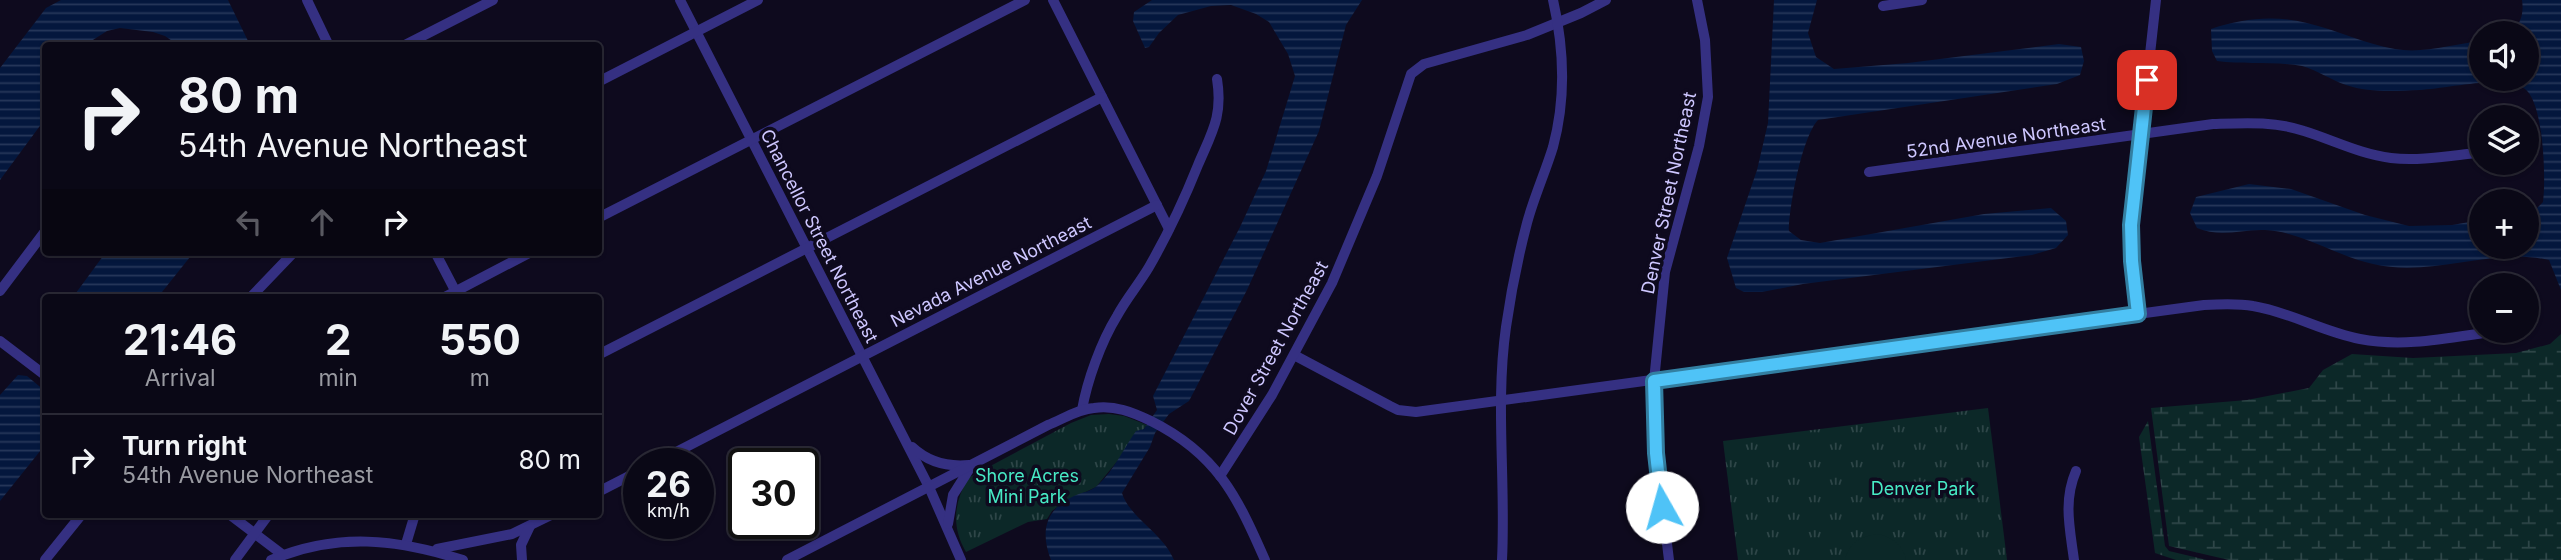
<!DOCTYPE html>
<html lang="en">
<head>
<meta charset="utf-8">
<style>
  body { margin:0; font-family:Inter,sans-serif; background:#13111f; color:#f1f3f6; height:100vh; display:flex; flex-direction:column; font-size:26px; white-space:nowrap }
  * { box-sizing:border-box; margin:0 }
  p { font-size:23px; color:#999aa1 }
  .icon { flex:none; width:38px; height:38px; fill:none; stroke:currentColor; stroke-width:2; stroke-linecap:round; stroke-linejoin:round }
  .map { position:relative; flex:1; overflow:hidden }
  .drawer { position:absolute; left:42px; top:294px; width:560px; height:224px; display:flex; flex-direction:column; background:#0a0816; border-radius:7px; box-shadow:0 2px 5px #0004,0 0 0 2px #2a2935 }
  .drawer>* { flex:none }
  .guide { position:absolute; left:42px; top:42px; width:560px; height:214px; border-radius:7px; box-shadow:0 2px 5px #0004,0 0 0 2px #2a2935; background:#0a0816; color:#f1f3f6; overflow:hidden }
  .controls { position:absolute; left:2469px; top:21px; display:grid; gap:14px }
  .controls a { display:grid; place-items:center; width:70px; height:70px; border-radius:50%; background:#0a0816; box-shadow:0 2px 5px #0004,0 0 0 2px #2a2935; font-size:35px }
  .speed { position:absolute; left:623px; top:448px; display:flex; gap:14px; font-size:35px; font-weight:700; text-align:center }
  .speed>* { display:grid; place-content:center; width:91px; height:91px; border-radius:50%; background:#0a0816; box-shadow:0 2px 5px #0004,0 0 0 2px #2a2935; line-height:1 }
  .speed small { font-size:18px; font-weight:400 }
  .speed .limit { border:4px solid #111; border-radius:10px; background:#fff; color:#111 }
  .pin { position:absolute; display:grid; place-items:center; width:60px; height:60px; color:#fff; margin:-30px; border-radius:14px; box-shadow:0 4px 10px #0006 }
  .me { position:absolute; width:77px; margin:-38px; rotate:353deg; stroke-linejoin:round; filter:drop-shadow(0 0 5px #0008) }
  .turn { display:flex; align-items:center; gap:24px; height:147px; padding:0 21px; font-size:32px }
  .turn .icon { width:91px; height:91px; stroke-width:2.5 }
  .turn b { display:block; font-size:49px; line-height:60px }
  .lanes { display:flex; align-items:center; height:66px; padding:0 21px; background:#0003; justify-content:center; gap:35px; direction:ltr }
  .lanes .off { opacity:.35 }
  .eta { display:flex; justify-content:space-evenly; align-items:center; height:119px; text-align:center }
  .eta b { font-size:42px; font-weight:700; line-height:49px }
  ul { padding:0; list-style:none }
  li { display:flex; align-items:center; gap:21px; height:91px; padding:0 21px; border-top:2px solid #2a2935 }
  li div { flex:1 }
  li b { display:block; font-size:26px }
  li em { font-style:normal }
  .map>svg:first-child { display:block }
  .grass { fill:url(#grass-tufts) }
  .wetland { fill:url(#wetland-marsh) }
  .garden { fill:#0c2828 }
  .water { fill:url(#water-rules) }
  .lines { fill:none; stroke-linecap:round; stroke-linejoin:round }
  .minor { stroke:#353082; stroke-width:10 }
  .route-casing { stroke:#337fa1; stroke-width:18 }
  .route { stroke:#4fc3f7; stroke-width:12 }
  .labels { text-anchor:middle; stroke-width:7; stroke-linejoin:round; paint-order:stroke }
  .street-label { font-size:18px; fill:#cec7ff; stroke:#0e0a1e }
  .park-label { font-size:18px; fill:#47eac5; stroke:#0e0a1e }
</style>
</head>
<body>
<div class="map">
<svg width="2561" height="560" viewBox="0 0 2561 560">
  <defs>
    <pattern id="grass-tufts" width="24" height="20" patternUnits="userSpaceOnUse" patternTransform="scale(1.75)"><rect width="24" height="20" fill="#0c2828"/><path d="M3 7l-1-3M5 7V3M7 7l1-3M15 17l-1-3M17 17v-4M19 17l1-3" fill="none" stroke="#2e4648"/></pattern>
    <pattern id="wetland-marsh" width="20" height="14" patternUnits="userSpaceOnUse" patternTransform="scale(1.75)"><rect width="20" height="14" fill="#0c2828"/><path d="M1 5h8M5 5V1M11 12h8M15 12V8" fill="none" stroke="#2e4648"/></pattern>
    <pattern id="water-rules" width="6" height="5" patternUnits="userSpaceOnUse" patternTransform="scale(1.75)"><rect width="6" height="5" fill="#04173d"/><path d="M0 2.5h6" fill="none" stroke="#27375a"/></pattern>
  </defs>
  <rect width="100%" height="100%" fill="#0e0a1e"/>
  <g class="grass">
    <path d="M1988,408L2007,560H1738L1723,441Z"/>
    <path d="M1109,414L1124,416L1147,425L1096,487L1064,502L1052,511L1047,519L1028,522L966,552C951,526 954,503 968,478L1071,423L1091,415Z"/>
  </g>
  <g class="wetland">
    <path d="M2561,334V560H2229L2169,546L2151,408L2247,400L2309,388L2323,370L2352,354L2413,358L2516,353L2550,344Z"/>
    <path d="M2148,421L2165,546L2169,551L2207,560H2176L2155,553L2139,437Z"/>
  </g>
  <path class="garden" d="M1879,534C1893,538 1903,545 1906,560H1845C1849,542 1861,536 1879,534Z"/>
  <g class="water">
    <path d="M61,0H228L250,45H178L165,36L153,32L120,28L107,31L85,45L46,46L45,119L0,180V68L46,8Z"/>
    <path d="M1152,0H1362L1346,25L1319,131L1247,290L1189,401L1169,414L1155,433L1150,447L1122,493C1129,517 1163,533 1174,560H1051C1040,532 1045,509 1074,496C1082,492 1091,492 1098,485C1114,470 1124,448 1136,431L1144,429L1157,410L1153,396L1240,227L1266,171L1295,76L1288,54L1269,22L1256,14L1231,5L1211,6L1178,15L1159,33L1149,47L1145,48L1133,21L1134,12Z"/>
    <path d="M1774,0H1817L1808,33L1816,57L1834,69L1908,63L2059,44L2081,47L2084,61L2080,75L2057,84L1818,120C1802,137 1789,207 1789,231L1801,240L1820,243L1984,214L2051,208L2066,221L2068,235L2056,248L2032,255L1803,284L1762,292H1744L1736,288L1727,258L1757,170L1768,123Z"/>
    <path d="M2522,0H2561V290L2549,260C2491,247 2432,278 2373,264C2336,256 2303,232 2265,230C2241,229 2221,238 2197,228L2190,213L2196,197L2249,184L2291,189L2365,215L2409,226L2452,225L2481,220L2482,247H2527V213H2532L2543,202C2546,180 2544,103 2525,89C2505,74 2446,89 2420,90C2396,91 2369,93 2346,85C2331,80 2317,70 2302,66C2274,61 2245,65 2217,61L2212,51L2211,29C2243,18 2275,15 2307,23C2337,30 2365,44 2395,49C2423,54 2454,44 2481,41L2482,79H2527V33H2510C2521,25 2524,13 2522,0Z"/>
    <path d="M106,252H194L158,297H73Z"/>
    <path d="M18,375L27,376L45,391V445L0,501V395Z"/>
  </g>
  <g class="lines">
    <g class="minor">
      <path d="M307,0L329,46"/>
      <path d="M680,0L929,487L961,560"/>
      <path d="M1053,0L1169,229"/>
      <path d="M1883,6L1922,0"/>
      <path d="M403,46L493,0"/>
      <path d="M598,82L758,0"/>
      <path d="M1869,172L2213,124C2244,123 2275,121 2304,131C2333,140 2360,154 2391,158C2419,161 2448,156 2477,153"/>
      <path d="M598,218L1025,0"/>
      <path d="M435,252L459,298"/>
      <path d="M0,291L46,230"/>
      <path d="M250,298L294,252"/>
      <path d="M443,298L531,252"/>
      <path d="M2138,314L2132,261L2131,225L2156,0"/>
      <path d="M0,341L46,376"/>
      <path d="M598,355L1102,97"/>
      <path d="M1294,355L1390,406L1398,410L1416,412L2204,305C2220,304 2237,303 2253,306C2290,312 2323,332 2360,339C2406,348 2452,337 2498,331"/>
      <path d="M1082,410C1087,381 1101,342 1117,316C1126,299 1139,284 1149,267C1168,234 1184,200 1198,165C1212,132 1223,116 1217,79"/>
      <path d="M912,447C928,462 948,467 969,465"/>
      <path d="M653,464L1157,205"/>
      <path d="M1220,476L1272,395L1332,283L1377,176L1411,74L1424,64L1527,35L1581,13L1606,0"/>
      <path d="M598,492L639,471"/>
      <path d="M229,514L283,555"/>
      <path d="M948,524L953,495L970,468"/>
      <path d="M406,544L415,514"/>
      <path d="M437,549L512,534L553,514"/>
      <path d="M45,560L82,514"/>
      <path d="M235,560L269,514"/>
      <path d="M271,560C337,532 397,539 463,560"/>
      <path d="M522,560L521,545L530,526"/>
      <path d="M787,560L1048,425C1063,419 1078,409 1094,408C1115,405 1132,412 1151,421C1217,454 1237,496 1265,560"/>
      <path d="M1502,560C1506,482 1495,404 1506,327C1511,292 1518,257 1527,223C1534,197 1545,173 1553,147C1566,99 1564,48 1553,0"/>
      <path d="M1669,560L1656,453L1654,381L1665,272L1699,146L1708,97L1705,40L1697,0"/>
      <path d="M2074,560C2070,529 2063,501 2076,471"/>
    </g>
  </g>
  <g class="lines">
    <g class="route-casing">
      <path id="route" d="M1662,507L1656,453L1654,381L2138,314L2132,261L2131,225L2147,80"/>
    </g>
    <use href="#route" class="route"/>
  </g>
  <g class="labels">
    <g class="street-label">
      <text transform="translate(2006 138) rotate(-8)" y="6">52nd Avenue Northeast</text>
      <text transform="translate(1669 193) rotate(-78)" y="6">Denver Street Northeast</text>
      <text transform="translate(819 236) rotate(63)" y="6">Chancellor Street Northeast</text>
      <text transform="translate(991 272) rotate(-27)" y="6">Nevada Avenue Northeast</text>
      <text transform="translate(1276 348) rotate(-61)" y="6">Dover Street Northeast</text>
    </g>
    <g class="park-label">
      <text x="1027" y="482">Shore Acres<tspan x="1027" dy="21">Mini Park</tspan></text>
      <text x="1923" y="495">Denver Park</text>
    </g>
  </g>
</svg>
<div class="controls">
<a><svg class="icon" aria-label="sound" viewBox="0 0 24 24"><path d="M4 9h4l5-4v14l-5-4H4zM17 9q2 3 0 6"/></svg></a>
<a><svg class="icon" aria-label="layers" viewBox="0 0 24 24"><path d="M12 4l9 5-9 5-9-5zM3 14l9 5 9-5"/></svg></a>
<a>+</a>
<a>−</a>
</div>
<div class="speed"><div>26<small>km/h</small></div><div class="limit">30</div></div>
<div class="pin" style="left:2147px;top:80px;background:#d93025"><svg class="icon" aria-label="arrive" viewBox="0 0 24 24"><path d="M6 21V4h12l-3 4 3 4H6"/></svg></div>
<svg class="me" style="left:1662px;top:507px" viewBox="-20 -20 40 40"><circle r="19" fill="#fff"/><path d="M0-13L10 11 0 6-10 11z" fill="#4fc3f7"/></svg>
<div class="guide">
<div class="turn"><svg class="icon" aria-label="right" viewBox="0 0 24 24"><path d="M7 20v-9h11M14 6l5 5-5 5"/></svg><div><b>80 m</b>54th Avenue Northeast</div></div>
<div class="lanes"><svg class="icon off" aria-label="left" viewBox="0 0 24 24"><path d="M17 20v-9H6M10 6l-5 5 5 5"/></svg><svg class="icon off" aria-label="ahead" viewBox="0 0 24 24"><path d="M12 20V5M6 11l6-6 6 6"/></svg><svg class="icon" aria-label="right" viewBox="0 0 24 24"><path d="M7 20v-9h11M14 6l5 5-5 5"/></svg></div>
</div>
<section class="drawer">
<div class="eta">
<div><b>21:46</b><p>Arrival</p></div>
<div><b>2</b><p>min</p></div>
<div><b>550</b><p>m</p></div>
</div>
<ul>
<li><svg class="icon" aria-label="right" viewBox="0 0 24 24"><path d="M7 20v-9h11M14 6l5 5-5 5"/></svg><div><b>Turn right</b><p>54th Avenue Northeast</p></div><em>80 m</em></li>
</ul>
</section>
</div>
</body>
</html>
